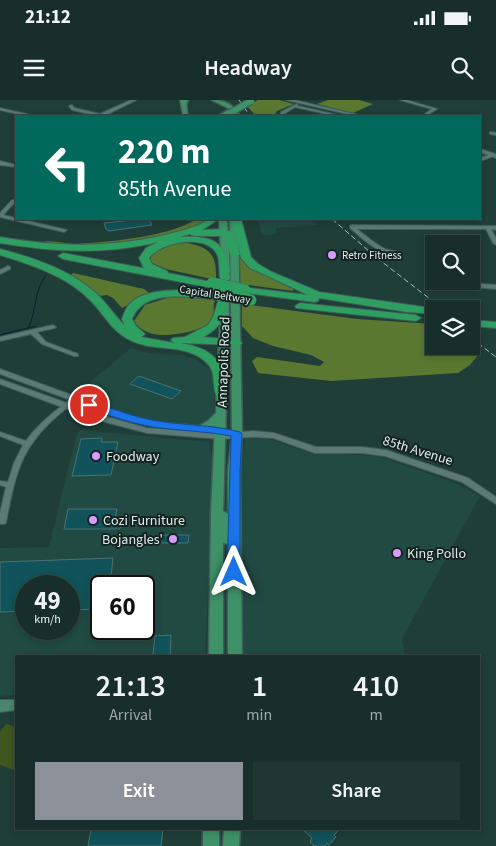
<!DOCTYPE html>
<html lang="en">
<head>
<meta charset="utf-8">
<style>
  body { margin:0; font-family:"Source Sans 3",sans-serif; background:#203632; color:#f1f3f6; height:100vh; display:flex; flex-direction:column; font-size:19px; white-space:nowrap }
  * { box-sizing:border-box; margin:0 }
  p { font-size:16px; color:#9ea8a8 }
  .icon { flex:none; width:28px; height:28px; fill:none; stroke:currentColor; stroke-width:2; stroke-linecap:round; stroke-linejoin:round }
  .map { position:relative; flex:1; overflow:hidden }
  .drawer { position:absolute; left:15px; top:555px; width:465px; height:175px; display:flex; flex-direction:column; background:#172e2a; border-radius:0px; box-shadow:0 2px 8px #0003,0 0 0 1px #364a47 }
  .drawer>* { flex:none }
  .top-card { position:absolute; left:15px; top:15px; width:466px; height:105px; border-radius:0px; box-shadow:0 2px 8px #0003,0 0 0 1px #364a47; background:#00695c; color:#fff; overflow:hidden }
  .tools { position:absolute; left:425px; top:135px; display:grid; gap:10px }
  .tools a { display:grid; place-items:center; width:55px; height:55px; border-radius:0px; background:#172e2a; box-shadow:0 2px 8px #0003,0 0 0 1px #364a47; font-size:25px }
  .speed { position:absolute; left:15px; top:475px; display:flex; gap:10px; font-size:25px; font-weight:700; text-align:center }
  .speed>* { display:grid; place-content:center; width:65px; height:65px; border-radius:50%; background:#172e2a; box-shadow:0 2px 8px #0003,0 0 0 1px #364a47; line-height:1 }
  .speed small { font-size:12px; font-weight:400 }
  .speed .limit { border:2px solid #111; border-radius:8px; background:#fff; color:#111 }
  .pin { position:absolute; display:grid; place-items:center; width:42px; height:42px; color:#fff; margin:-21px; border:2px solid #fff; border-radius:50%; box-shadow:0 1px 5px #0007 }
  .me { position:absolute; width:55px; margin:-28px; rotate:0deg; stroke-linejoin:round; filter:drop-shadow(0 0 4px #0008) }
  .turn { display:flex; align-items:center; gap:18px; height:105px; padding:0 20px; font-size:22px }
  .turn .icon { width:65px; height:65px; stroke-width:2.5 }
  .turn b { display:block; font-size:35px; line-height:42px }
  .eta { display:flex; justify-content:space-evenly; align-items:center; height:85px; text-align:center }
  .eta b { font-size:30px; font-weight:600; line-height:35px }
  .action { display:flex; gap:10px; margin-top:auto; padding:10px 20px }
  .action a { flex:1; height:58px; border-radius:0px; background:#8c9099; color:#fff; font-size:20px; font-weight:600; line-height:58px; text-align:center }
  .action a+a { background:#203632; color:#f1f3f6 }
  .status { display:flex; justify-content:space-between; align-items:center; height:35px; padding:0 25px; background:#172e2a; direction:ltr }
  .status svg { height:14px; fill:currentColor }
  header { display:flex; justify-content:space-between; align-items:center; height:65px; padding:0 20px; background:#172e2a; font-size:22px; font-weight:600 }
  .map>svg:first-child { display:block }
  .built { fill:#214a42; fill-rule:evenodd }
  .green { fill:#3f571d }
  .forest { fill:#5a7830 }
  .lines { fill:none; stroke-linecap:round; stroke-linejoin:round }
  .stream { stroke:#05212f; stroke-width:1 }
  .building { fill:#10535a; stroke:#4f7075 }
  .minor-casing { stroke:#405d58; stroke-width:2 }
  .tertiary-casing { stroke:#405d58; stroke-width:2 }
  .secondary-casing { stroke:#405d58; stroke-width:2 }
  .primary-casing { stroke:#405d58; stroke-width:3 }
  .motorway-casing { stroke:#405d58; stroke-width:2 }
  .minor { fill:#5a7a73; fill-rule:evenodd }
  .tertiary { fill:#5a7a73; fill-rule:evenodd }
  .secondary { fill:#4c856e; fill-rule:evenodd }
  .primary { fill:#3f9168; fill-rule:evenodd }
  .motorway { fill:#2da061; fill-rule:evenodd }
  .rail { stroke:#a7bcb8; stroke-width:1; stroke-dasharray:5.5 3; stroke-linecap:butt }
  .primary-bridge-casing { stroke:#405d58; stroke-width:8; stroke-linecap:butt }
  .motorway-bridge-casing { stroke:#405d58; stroke-width:12; stroke-linecap:butt }
  .primary-bridge { stroke:#3f9168; stroke-width:6 }
  .motorway-bridge { stroke:#2da061; stroke-width:11 }
  .route { fill:#1a73e8; stroke:#114b97 }
  .poi-dot { fill:#d59cfb; stroke:#15221f; stroke-width:2 }
  .labels { text-anchor:middle; stroke-width:4; stroke-linejoin:round; paint-order:stroke }
  .far-poi-label { font-size:11px; fill:#dbede9; stroke:#15221f; text-anchor:start }
  .far-street-label { font-size:11px; fill:#dbede9; stroke:#15221f }
  .street-label { font-size:14px; fill:#dbede9; stroke:#15221f }
  .poi-label { font-size:14px; fill:#dbede9; stroke:#15221f; text-anchor:start }
</style>
</head>
<body>
<div class="status"><b>21:12</b><svg viewBox="0 0 49 12"><path d="M0 12V9h3v3zM5 12V6h3v6zM10 12V3h3v9zM15 12V0h3v12zM26 1h20v11H26zM47 4h2v5h-2z"/></svg></div>
<header><svg class="icon" aria-label="menu" viewBox="0 0 24 24"><path d="M4 6h16M4 12h16M4 18h16"/></svg>Headway<svg class="icon" aria-label="search" viewBox="0 0 24 24"><circle cx="10" cy="10" r="6"/><path d="M15 15l6 6"/></svg></header>
<div class="map">
<svg width="496" height="746" viewBox="0 0 496 746">
  <rect width="100%" height="100%" fill="#1f3e38"/>
  <g class="built">
    <path d="M258,119H312L318,125L276,128L277,134L262,135Z"/>
    <path d="M131,248L148,253L184,255L195,259L208,268L215,276L213,321L204,326L179,325L133,317L73,296Z"/>
    <path d="M80,330L209,342L214,369L205,556H16V595L0,596V448L49,447L76,336ZM26,486H69V529H26ZM101,486H144V529H101Z"/>
    <path d="M245,339H269L308,352L378,356L454,383L480,396L402,539L405,556H242L241,367Z"/>
  </g>
  <path class="green" d="M6,624L16,627V671L0,665V632Z"/>
  <g class="forest">
    <path d="M258,0H279L294,4L277,11L274,16H256L247,6Z"/>
    <path d="M328,0H359L373,4L353,13L317,4Z"/>
    <path d="M196,119H209L195,127L146,141L98,147L37,144C49,138 63,144 75,144C108,142 170,137 196,119Z"/>
    <path d="M187,143C211,147 217,156 216,180L166,169L150,162C152,144 172,144 187,143Z"/>
    <path d="M239,157H242L262,173L294,189L293,191L240,184Z"/>
    <path d="M73,173L144,189L150,194L122,208L113,198L107,195L98,196L70,176Z"/>
    <path d="M176,195L215,200C212,207 216,216 210,222C205,228 195,230 188,232C169,236 146,239 134,221L145,205Z"/>
    <path d="M242,204L357,219L434,224V246H469L479,254L470,265L458,273L331,281L258,273L252,261L257,257L320,266L324,262L311,255L273,246L253,238L242,226Z"/>
  </g>
  <g class="lines">
    <g class="stream">
      <path d="M28,229C37,211 33,192 46,175"/>
      <path d="M0,235L36,226"/>
    </g>
  </g>
  <g class="building">
    <path d="M123,119H149L152,125L109,131L106,129L104,123L124,121Z"/>
    <path d="M139,276L181,291L172,299L130,284Z"/>
    <path d="M102,338L101,342H118L111,375L72,376L81,339Z"/>
    <path d="M68,409H117L115,418L126,422L119,429H64Z"/>
    <path d="M158,435H189L188,443H157Z"/>
    <path d="M113,458L110,486H101V509L69,510V486H26V511L0,512V462Z"/>
    <path d="M171,535L170,556L153,555L155,536Z"/>
    <path d="M91,729H163L161,746H88Z"/>
    <path d="M302,729H340L334,735L336,737L329,745L327,743L325,746H314L310,742L312,738Z"/>
  </g>
  <g class="lines">
    <g class="minor-casing">
      <g id="minor">
        <path d="M131,0H136L104,16H98L72,10L69,6L72,5L74,8L100,14Z"/>
        <path d="M400,0H406L437,9L426,16H422L432,9Z"/>
        <path d="M297,4L298,6L342,16H336L295,7L284,14V16H280L281,12Z"/>
        <path d="M0,8L31,15L33,16H27L0,10Z"/>
        <path d="M490,32L496,33V35L490,34Z"/>
        <path d="M492,54L494,55V56L480,61V58Z"/>
        <path d="M12,100H16V101L3,115L67,130L64,132L0,117V113Z"/>
        <path d="M352,125L496,126V130L491,129L496,138V145L493,143L486,129H357C366,136 375,144 385,149C391,151 397,151 402,153C385,161 362,138 350,128V126Z"/>
        <path d="M8,166L10,167V169L0,174V170Z"/>
        <path d="M431,166L434,167V172L428,168Z"/>
        <path d="M448,181L496,185V189L461,186Z"/>
        <path d="M53,225L56,227L55,228L37,232L46,242L78,254V256H74L42,244L31,234L0,241V237Z"/>
        <path d="M74,297L76,298L77,299L76,300C61,313 45,325 34,341C16,364 12,394 6,422L5,424H0V413L6,387L0,385V381L8,382L14,363L23,345L0,336V332L26,341C38,324 55,311 72,298Z"/>
      </g>
    </g>
    <g class="tertiary-casing">
      <g id="tertiary">
        <path d="M286,0H294L363,16H356Z"/>
        <path d="M480,49L496,54V58L480,52Z"/>
        <path d="M0,61L16,65V67L0,65Z"/>
        <path d="M0,269L132,317L158,322L225,328L229,331L227,333L253,331L274,333L316,347H362L386,350L468,378L496,397V404L462,382L385,356L362,353H315L273,338L253,337L221,339L147,333L94,319L0,284V279L100,315L147,328L223,333L158,326L127,321L0,274Z"/>
      </g>
    </g>
    <g class="secondary-casing">
      <g id="secondary">
        <path d="M180,0H186L188,16H183Z"/>
        <path d="M0,600H16V610L0,612Z"/>
      </g>
    </g>
    <g class="primary-casing">
      <g id="primary">
        <path d="M182,0H188L186,5H182Z"/>
        <path d="M212,0C226,0 233,5 240,16H234L231,12L225,16H218L230,9Z"/>
        <path d="M219,119H227L230,172L226,174L222,172Z"/>
        <path d="M230,119H238L242,334L240,371L242,556H228V444L223,443V556H209L211,413L215,326L201,331L196,328L208,321L216,313L221,201L225,198L229,201L223,411L228,414V371L232,334Z"/>
        <rect x="203" y="729" width="16" height="17"/>
        <path d="M224,729H240L239,746H223Z"/>
      </g>
    </g>
    <g class="motorway-casing">
      <g id="motorway">
        <path d="M209,119H219L202,130L222,129L232,132L240,154L238,156L235,157L230,154L225,136H194L190,134L179,137C216,135 226,142 230,178L229,180H221L220,178C219,171 220,161 217,154C206,133 161,142 149,158L152,164L167,171L168,173L216,183L217,185L212,188L63,159L58,156L63,153L148,169L144,168L139,158L146,148L158,142C104,155 54,152 0,143V137C58,147 107,148 165,135C180,131 196,128 209,119Z"/>
        <path d="M232,119H241L251,157L258,164L272,172L319,192L438,209H434V214L407,212L319,198L318,201L314,202L246,193L245,191L250,188L308,195L250,168L241,158Z"/>
        <path d="M0,149C34,158 71,170 97,194C107,204 115,216 125,226L122,219C125,211 127,205 134,200C152,187 194,189 215,194L216,196L215,198L211,199C185,197 144,189 132,219L136,226L145,234L141,237L174,243L171,240L173,238L185,237L208,225L213,217L221,192H229L230,194C226,213 222,228 203,237L236,240L240,241L242,243L240,245L180,243C216,249 223,262 228,296L226,299H218C211,288 217,272 207,263C186,242 152,253 128,239C112,231 103,213 91,201C67,176 32,165 0,155Z"/>
        <path d="M300,203L416,215L421,218L416,221L296,208L295,206Z"/>
        <path d="M471,220L496,222V228L471,226Z"/>
      </g>
    </g>
    <use href="#minor" class="minor"/>
    <use href="#tertiary" class="tertiary"/>
    <use href="#secondary" class="secondary"/>
    <use href="#primary" class="primary"/>
    <use href="#motorway" class="motorway"/>
    <g class="rail">
      <path d="M239,0L250,16"/>
      <path d="M332,119L377,158L443,209"/>
      <path d="M471,238L496,257"/>
    </g>
    <g class="primary-bridge-casing">
      <path id="primary-bridge" d="M230,13L251,1"/>
    </g>
    <g class="motorway-bridge-casing">
      <g id="motorway-bridge">
        <path d="M212,183L245,190"/>
        <path d="M211,194L251,200"/>
      </g>
    </g>
    <use href="#primary-bridge" class="primary-bridge"/>
    <use href="#motorway-bridge" class="motorway-bridge"/>
  </g>
  <path class="route" d="M89,302C110,307 130,316 152,320C182,326 211,324 240,332L242,334L240,371V472L238,475H229L227,472L231,336C205,331 179,331 153,327C130,323 108,315 85,307L84,305Z"/>
  <g class="poi-dot">
    <circle cx="332" cy="155" r="5"/>
    <circle cx="96" cy="356" r="5"/>
    <circle cx="93" cy="420" r="5"/>
    <circle cx="173" cy="439" r="5"/>
    <circle cx="397" cy="453" r="5"/>
  </g>
  <g class="labels">
    <g class="far-poi-label">
      <text x="342" y="159">Retro Fitness</text>
    </g>
    <g class="far-street-label">
      <text transform="translate(215 194) rotate(9)" y="4">Capital Beltway</text>
    </g>
    <g class="street-label">
      <text transform="translate(223 262) rotate(-88)" y="5">Annapolis Road</text>
      <text transform="translate(418 350) rotate(17)" y="5">85th Avenue</text>
    </g>
    <g class="poi-label">
      <text x="106" y="361">Foodway</text>
      <text x="103" y="425">Cozi Furniture</text>
      <text x="163" y="444" text-anchor="end">Bojangles'</text>
      <text x="407" y="458">King Pollo</text>
    </g>
  </g>
</svg>
<div class="tools">
<a><svg class="icon" aria-label="search" viewBox="0 0 24 24"><circle cx="10" cy="10" r="6"/><path d="M15 15l6 6"/></svg></a>
<a><svg class="icon" aria-label="layers" viewBox="0 0 24 24"><path d="M12 4l9 5-9 5-9-5zM3 14l9 5 9-5"/></svg></a>
</div>
<div class="speed"><div>49<small>km/h</small></div><div class="limit">60</div></div>
<div class="pin" style="left:89px;top:305px;background:#d93025"><svg class="icon" aria-label="arrive" viewBox="0 0 24 24"><path d="M6 21V4h12l-3 4 3 4H6"/></svg></div>
<svg class="me" style="left:234px;top:472px" viewBox="-20 -20 40 40"><path d="M0-17L14 15 0 8-14 15z" fill="#1a73e8" stroke="#fff" stroke-width="4"/></svg>
<div class="top-card">
<div class="turn"><svg class="icon" aria-label="left" viewBox="0 0 24 24"><path d="M17 20v-9H6M10 6l-5 5 5 5"/></svg><div><b>220 m</b>85th Avenue</div></div>
</div>
<section class="drawer">
<div class="eta">
<div><b>21:13</b><p>Arrival</p></div>
<div><b>1</b><p>min</p></div>
<div><b>410</b><p>m</p></div>
</div>
<div class="action"><a>Exit</a><a>Share</a></div>
</section>
</div>
</body>
</html>
